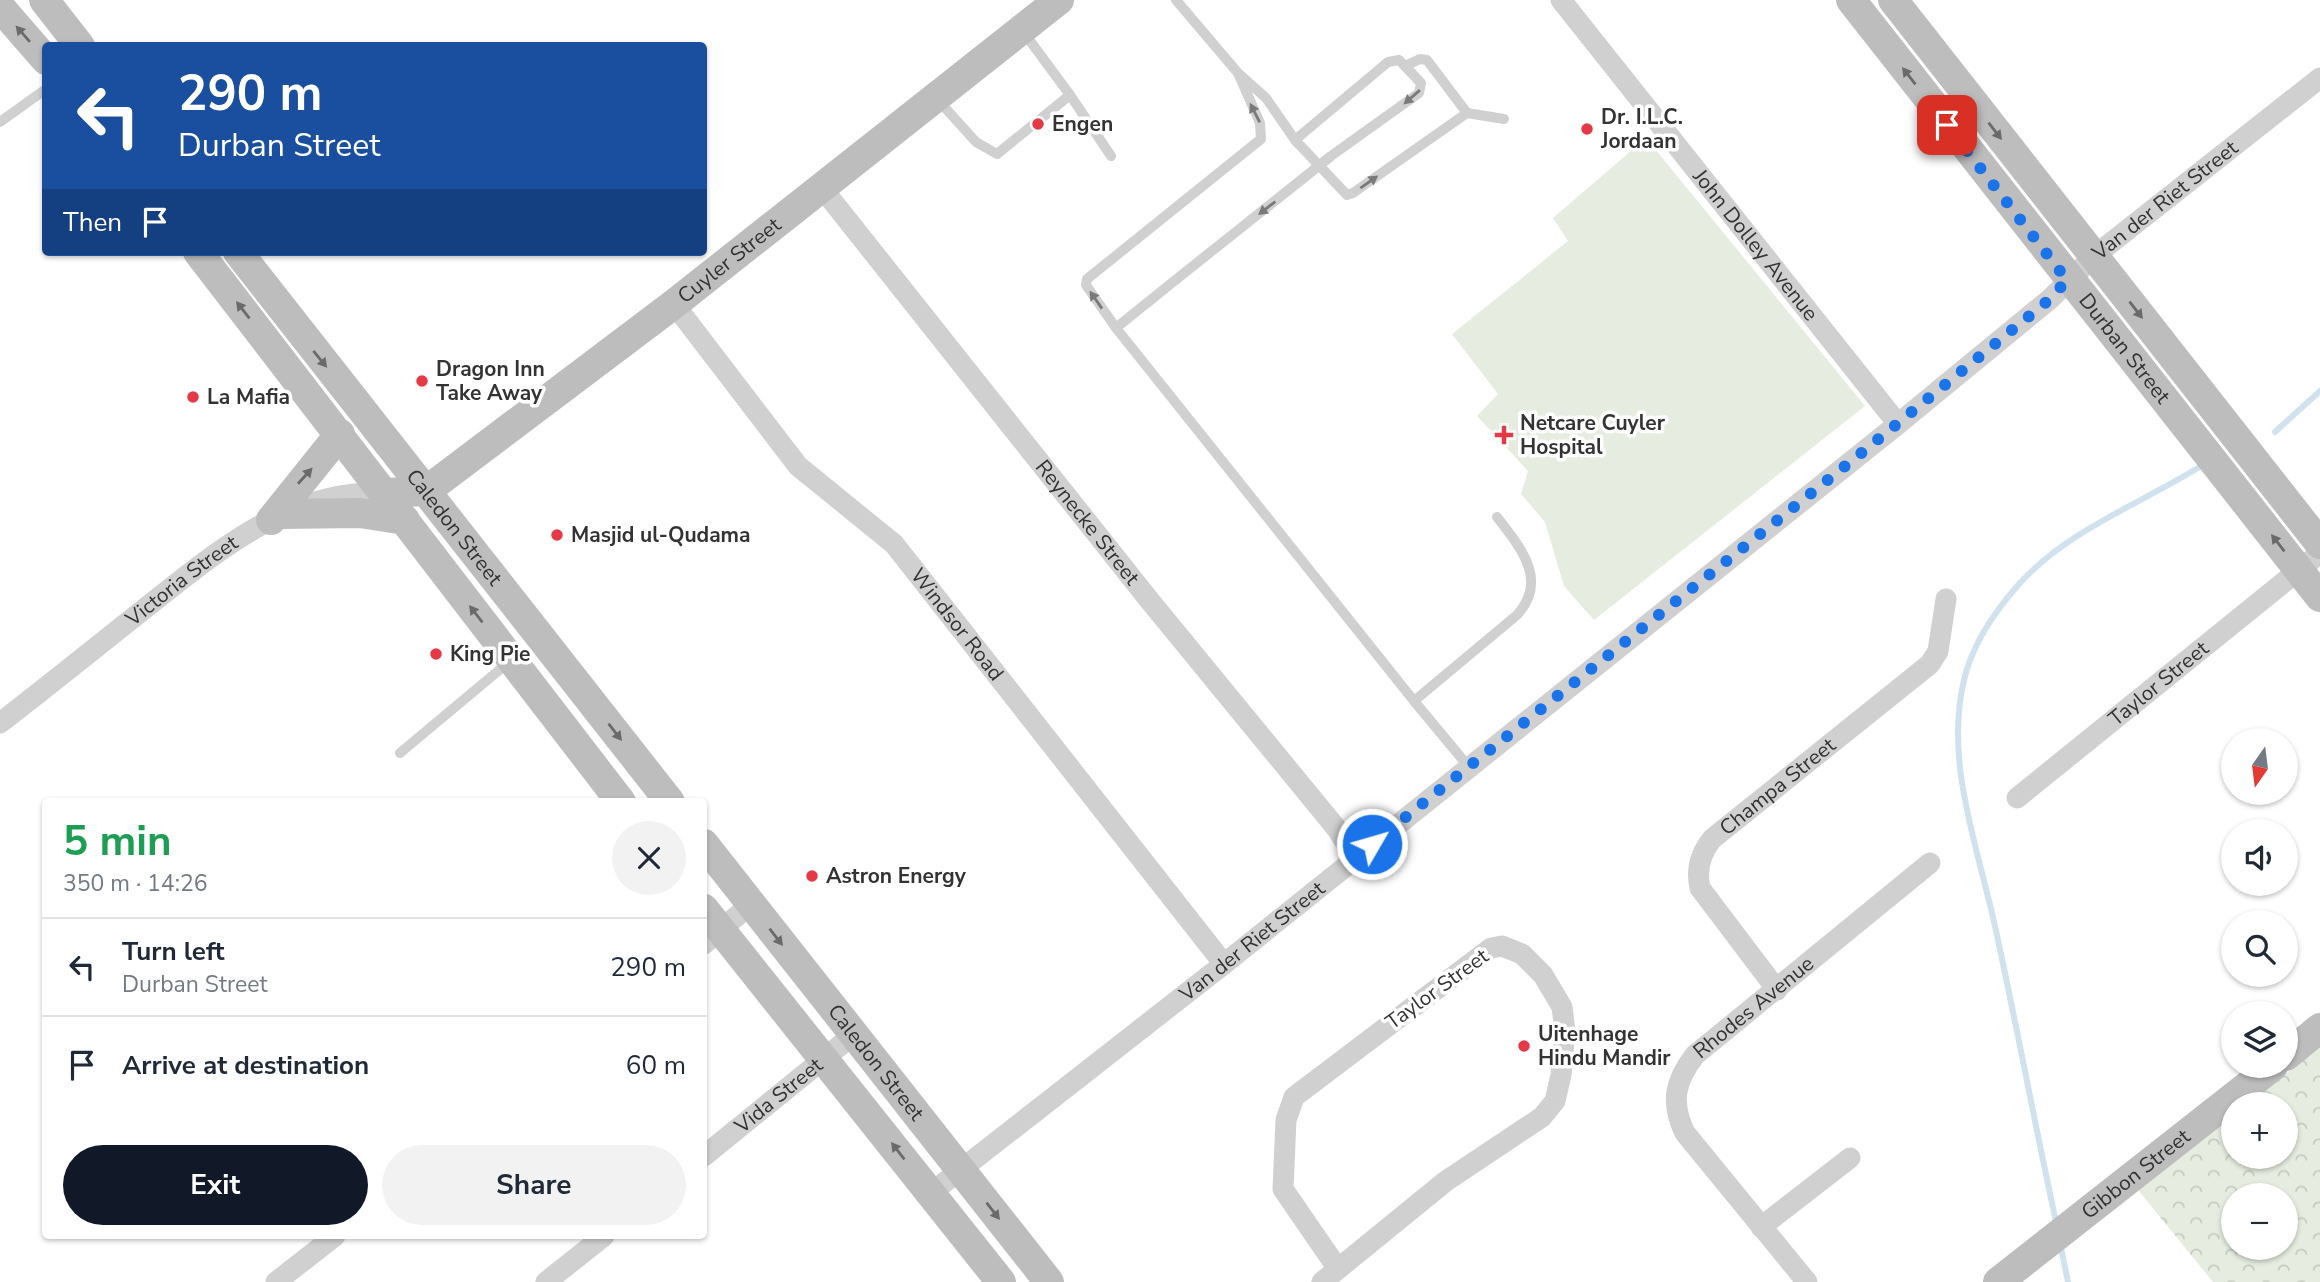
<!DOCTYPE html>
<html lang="en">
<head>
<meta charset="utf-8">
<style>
  body { margin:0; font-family:"Nunito Sans",sans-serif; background:#f2f2f3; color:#1f2937; height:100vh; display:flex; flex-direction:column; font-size:26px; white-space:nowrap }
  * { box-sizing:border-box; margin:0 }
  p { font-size:23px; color:#747a83 }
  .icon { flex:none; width:38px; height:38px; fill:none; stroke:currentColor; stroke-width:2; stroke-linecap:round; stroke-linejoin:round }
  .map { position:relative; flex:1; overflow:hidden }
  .drawer { position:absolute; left:42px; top:798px; width:665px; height:441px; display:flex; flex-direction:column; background:#fff; border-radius:7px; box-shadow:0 2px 5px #0004 }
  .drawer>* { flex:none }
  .top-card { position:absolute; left:42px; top:42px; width:665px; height:214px; border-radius:7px; box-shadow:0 2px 5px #0004; background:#1a4fa0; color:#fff; overflow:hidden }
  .needle { width:46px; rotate:194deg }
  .tools { position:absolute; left:2221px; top:728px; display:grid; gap:14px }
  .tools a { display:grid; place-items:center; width:77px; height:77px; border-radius:50%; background:#fff; box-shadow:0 2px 5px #0004; font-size:35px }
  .pin { position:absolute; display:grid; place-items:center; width:60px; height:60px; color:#fff; margin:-30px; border-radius:14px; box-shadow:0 4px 10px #0006 }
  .me { position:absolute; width:77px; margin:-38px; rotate:52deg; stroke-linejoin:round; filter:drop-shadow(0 0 5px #0008) }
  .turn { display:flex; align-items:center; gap:24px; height:147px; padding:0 21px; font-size:32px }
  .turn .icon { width:91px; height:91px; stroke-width:2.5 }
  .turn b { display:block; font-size:49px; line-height:60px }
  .then { display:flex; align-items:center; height:66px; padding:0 21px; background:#0003; gap:14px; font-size:26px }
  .round { display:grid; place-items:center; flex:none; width:74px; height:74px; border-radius:37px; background:#f2f2f3 }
  .summary { display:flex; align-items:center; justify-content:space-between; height:119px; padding:0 21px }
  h1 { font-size:42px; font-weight:700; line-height:52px; color:#1e9e55 }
  .primary-button { display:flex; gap:14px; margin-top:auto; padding:14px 21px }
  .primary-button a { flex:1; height:80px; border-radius:42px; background:#111827; color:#fff; font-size:28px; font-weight:700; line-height:80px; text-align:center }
  .primary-button a+a { background:#f2f2f3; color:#1f2937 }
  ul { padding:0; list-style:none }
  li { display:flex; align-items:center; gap:21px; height:98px; padding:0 21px; border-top:2px solid #e0e1e3 }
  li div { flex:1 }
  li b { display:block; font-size:26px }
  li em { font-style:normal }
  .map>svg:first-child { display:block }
  .grass { fill:#e6ecdf }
  .park { fill:url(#park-crowns); fill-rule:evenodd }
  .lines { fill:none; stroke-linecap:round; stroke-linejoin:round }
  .stream { stroke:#cfe2ee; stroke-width:6 }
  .lane { stroke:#d0d0d0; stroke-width:10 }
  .street { stroke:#d0d0d0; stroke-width:21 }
  .secondary { stroke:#bdbdbd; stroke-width:30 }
  .oneway { fill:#6a6a6a }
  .oneway2 { fill:#7a7a7a }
  .route { stroke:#1a73e8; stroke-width:12; stroke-dasharray:0 21.6 }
  .poi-dot { fill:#e63946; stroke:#fff; stroke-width:2.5 }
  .labels { text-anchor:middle; stroke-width:7; stroke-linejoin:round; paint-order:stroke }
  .poi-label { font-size:21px; font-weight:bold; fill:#333; stroke:#fff; text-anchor:start }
  .street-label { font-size:21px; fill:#333; stroke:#fff }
</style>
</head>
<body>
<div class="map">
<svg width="2320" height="1282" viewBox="0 0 2320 1282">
  <defs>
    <pattern id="park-crowns" width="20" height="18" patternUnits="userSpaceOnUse" patternTransform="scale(1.75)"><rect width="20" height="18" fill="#e6ecdf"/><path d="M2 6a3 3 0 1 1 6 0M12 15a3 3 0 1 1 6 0" fill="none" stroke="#c6cbc0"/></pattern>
  </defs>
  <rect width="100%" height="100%" fill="#fff"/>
  <path class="grass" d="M1646,138L1865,406L1594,620L1564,586L1545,522L1521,494L1528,471L1477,416L1498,394L1452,334L1568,241L1553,218Z"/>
  <path class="park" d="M2320,1048V1282H2213L2138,1190L2233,1115V1157H2286V1104H2247ZM2233,1195H2286V1248H2233Z"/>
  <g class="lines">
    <g class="stream">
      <path d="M2275,432L2320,391"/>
      <path d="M2056,1222C2035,1125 2017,1027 1996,931C1979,850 1944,763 1964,680C1972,645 1996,610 2019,584C2068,530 2140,504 2201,466"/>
      <path d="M2061,1248L2068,1282"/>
    </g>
    <g class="lane">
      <path d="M1176,0L1238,73L1266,98L1295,140L1347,195L1353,193L1467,113L1427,60L1420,59L1405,66L1421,83L1419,93L1331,156C1259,214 1187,270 1116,328L1086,285L1087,279L1261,139L1260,123L1238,73"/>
      <path d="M1022,30L1070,95"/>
      <path d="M938,100L976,142L997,154L1070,95L1111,156"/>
      <path d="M1467,113L1504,119"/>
      <path d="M0,122L46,89"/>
      <path d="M1295,140L1388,62L1399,60L1405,66"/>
      <path d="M1116,328L1414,701L1517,615C1549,580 1520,547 1497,517"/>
      <path d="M1414,701L1468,766"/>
      <path d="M400,753L510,661"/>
    </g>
    <g class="street">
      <path id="s1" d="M1561,0L1898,424"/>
      <path id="s2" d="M822,188L1150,601L1337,829L1355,858"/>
      <path id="s3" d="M674,304L798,466L894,544L1224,964"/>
      <path id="s4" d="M0,723C48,686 95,648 143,610C216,553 288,488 387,493"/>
      <path id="s5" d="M2017,798L2320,553"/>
      <path d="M704,944L751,904"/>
      <path id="s6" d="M1777,990L1700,888C1696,870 1700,854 1712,839L1930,664L1938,651L1946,599"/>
      <path id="s7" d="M704,1156L853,1035"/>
      <path id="s8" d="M931,1193L1224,964L1898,424L2050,299L2093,257L2320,78"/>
      <path d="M1761,1227L1850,1158"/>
      <path d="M276,1282L335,1236"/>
      <path d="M546,1282L604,1236"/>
      <path d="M1322,1282L1338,1269L1446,1181L1542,1117L1555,1101L1561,1075L1565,1031L1562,1007L1543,975L1522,954L1502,946L1491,948L1294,1097L1286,1120L1283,1189L1338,1269"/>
      <path id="s9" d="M1807,1282L1685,1133C1670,1102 1675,1081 1695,1055L1930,863"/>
    </g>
    <g class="secondary">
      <path d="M44,0L80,46"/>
      <path id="s10" d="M1851,0L2320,597"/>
      <path d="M1893,0L2320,544"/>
      <path d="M0,7L46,60"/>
      <path d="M198,252C340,434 480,618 621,802"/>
      <path id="s11" d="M238,252L670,802"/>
      <path id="s12" d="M387,493L426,491L674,304L1059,0"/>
      <path d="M281,514L360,513L405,520"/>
      <path d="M271,520L340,434"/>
      <path id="s13" d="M704,844L1049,1282"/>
      <path d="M704,909L1001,1282"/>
      <path d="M2286,1056L2320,1028"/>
      <path id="s14" d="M1998,1282L2273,1066"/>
    </g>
  </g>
  <defs><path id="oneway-solid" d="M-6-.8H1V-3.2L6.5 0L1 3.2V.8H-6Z" transform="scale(1.75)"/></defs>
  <g class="oneway">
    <use href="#oneway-solid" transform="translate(23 34) rotate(-131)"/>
    <use href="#oneway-solid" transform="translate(1909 76) rotate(-128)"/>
    <use href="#oneway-solid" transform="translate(1995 131) rotate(52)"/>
    <use href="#oneway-solid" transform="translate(243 310) rotate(-128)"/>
    <use href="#oneway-solid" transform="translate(2136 310) rotate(52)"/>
    <use href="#oneway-solid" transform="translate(320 359) rotate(51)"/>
    <use href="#oneway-solid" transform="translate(305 476) rotate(-48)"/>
    <use href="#oneway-solid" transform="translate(2278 543) rotate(-128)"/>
    <use href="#oneway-solid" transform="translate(476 614) rotate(-128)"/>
    <use href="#oneway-solid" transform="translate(615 732) rotate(52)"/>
    <use href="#oneway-solid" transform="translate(776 937) rotate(52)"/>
    <use href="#oneway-solid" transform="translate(898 1151) rotate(-128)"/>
    <use href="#oneway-solid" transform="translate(993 1211) rotate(52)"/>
  </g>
  <g class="oneway2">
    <use href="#oneway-solid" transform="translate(1412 97) rotate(139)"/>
    <use href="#oneway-solid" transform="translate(1255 113) rotate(-117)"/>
    <use href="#oneway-solid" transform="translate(1369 182) rotate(-35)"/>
    <use href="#oneway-solid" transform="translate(1267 208) rotate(142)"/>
    <use href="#oneway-solid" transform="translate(1096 300) rotate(-125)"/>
  </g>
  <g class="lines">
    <path class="route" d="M1372,844L1854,459L2050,299L2067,280L1947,125"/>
  </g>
  <g class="poi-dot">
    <circle cx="1038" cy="124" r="7"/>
    <circle cx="1587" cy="129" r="7"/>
    <circle cx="422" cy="381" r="7"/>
    <circle cx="193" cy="397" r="7"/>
    <path d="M1500.5 424.5h7v7h7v7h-7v7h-7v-7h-7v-7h7z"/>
    <circle cx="557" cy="535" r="7"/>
    <circle cx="436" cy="654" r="7"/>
    <circle cx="812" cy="876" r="7"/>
    <circle cx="1524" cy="1046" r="7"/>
  </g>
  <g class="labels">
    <g class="poi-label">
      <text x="1601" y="124">Dr. I.L.C.<tspan x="1601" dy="24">Jordaan</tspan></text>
      <text x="1052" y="131">Engen</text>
      <text x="436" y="376">Dragon Inn<tspan x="436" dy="24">Take Away</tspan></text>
      <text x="207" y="404">La Mafia</text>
      <text x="1520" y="430">Netcare Cuyler<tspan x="1520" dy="24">Hospital</tspan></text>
      <text x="571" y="542">Masjid ul-Qudama</text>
      <text x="450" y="661">King Pie</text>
      <text x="826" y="883">Astron Energy</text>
      <text x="1538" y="1041">Uitenhage<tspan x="1538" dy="24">Hindu Mandir</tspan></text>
    </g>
    <g class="street-label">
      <text dy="7" stroke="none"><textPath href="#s8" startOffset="1584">Van der Riet Street</textPath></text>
      <text dy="7" stroke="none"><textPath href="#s1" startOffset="313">John Dolley Avenue</textPath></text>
      <text dy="7" stroke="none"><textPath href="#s12" startOffset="420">Cuyler Street</textPath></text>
      <text dy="7" stroke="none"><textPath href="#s10" startOffset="443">Durban Street</textPath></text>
      <text dy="7" stroke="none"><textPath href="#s2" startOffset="427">Reynecke Street</textPath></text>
      <text dy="7" stroke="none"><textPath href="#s11" startOffset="350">Caledon Street</textPath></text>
      <text dy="7" stroke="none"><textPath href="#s4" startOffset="231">Victoria Street</textPath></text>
      <text dy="7" stroke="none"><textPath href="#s3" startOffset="430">Windsor Road</textPath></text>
      <text dy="7" stroke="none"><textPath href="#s5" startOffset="182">Taylor Street</textPath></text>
      <text dy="7" stroke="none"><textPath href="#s6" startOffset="264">Champa Street</textPath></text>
      <text dy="7" stroke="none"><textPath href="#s8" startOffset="408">Van der Riet Street</textPath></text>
      <text transform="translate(1437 989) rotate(-36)" y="7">Taylor Street</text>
      <text dy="7" stroke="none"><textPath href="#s9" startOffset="352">Rhodes Avenue</textPath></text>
      <text dy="7" stroke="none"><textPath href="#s13" startOffset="278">Caledon Street</textPath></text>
      <text dy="7" stroke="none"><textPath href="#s7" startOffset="96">Vida Street</textPath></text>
      <text dy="7" stroke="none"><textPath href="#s14" startOffset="175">Gibbon Street</textPath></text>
    </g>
  </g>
</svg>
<div class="tools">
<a><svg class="needle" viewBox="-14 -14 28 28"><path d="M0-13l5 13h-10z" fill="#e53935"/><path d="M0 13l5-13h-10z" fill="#747a83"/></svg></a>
<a><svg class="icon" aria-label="sound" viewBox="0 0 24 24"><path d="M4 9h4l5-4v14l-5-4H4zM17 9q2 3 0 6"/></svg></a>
<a><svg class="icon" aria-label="search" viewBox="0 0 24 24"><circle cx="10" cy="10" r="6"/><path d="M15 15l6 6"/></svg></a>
<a><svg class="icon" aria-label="layers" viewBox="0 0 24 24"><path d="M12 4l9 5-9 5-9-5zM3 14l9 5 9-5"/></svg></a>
<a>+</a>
<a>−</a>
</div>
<div class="pin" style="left:1947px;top:125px;background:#d93025"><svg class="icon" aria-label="arrive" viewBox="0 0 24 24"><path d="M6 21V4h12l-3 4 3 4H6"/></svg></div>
<svg class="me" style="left:1372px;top:844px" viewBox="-20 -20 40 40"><circle r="17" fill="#1a73e8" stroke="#fff" stroke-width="3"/><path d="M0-11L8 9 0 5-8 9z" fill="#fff"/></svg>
<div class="top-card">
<div class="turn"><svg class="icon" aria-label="left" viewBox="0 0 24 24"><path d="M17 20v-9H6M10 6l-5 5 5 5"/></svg><div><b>290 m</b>Durban Street</div></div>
<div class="then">Then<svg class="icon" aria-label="arrive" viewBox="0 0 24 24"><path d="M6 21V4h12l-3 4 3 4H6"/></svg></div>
</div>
<section class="drawer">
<div class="summary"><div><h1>5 min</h1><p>350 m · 14:26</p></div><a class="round"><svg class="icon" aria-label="close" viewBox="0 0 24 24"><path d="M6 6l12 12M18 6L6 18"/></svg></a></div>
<ul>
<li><svg class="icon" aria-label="left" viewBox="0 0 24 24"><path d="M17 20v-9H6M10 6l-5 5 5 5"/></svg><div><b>Turn left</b><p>Durban Street</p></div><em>290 m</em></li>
<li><svg class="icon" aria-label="arrive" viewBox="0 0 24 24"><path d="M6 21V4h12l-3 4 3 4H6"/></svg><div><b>Arrive at destination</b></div><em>60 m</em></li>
</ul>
<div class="primary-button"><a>Exit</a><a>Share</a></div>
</section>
</div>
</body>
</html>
